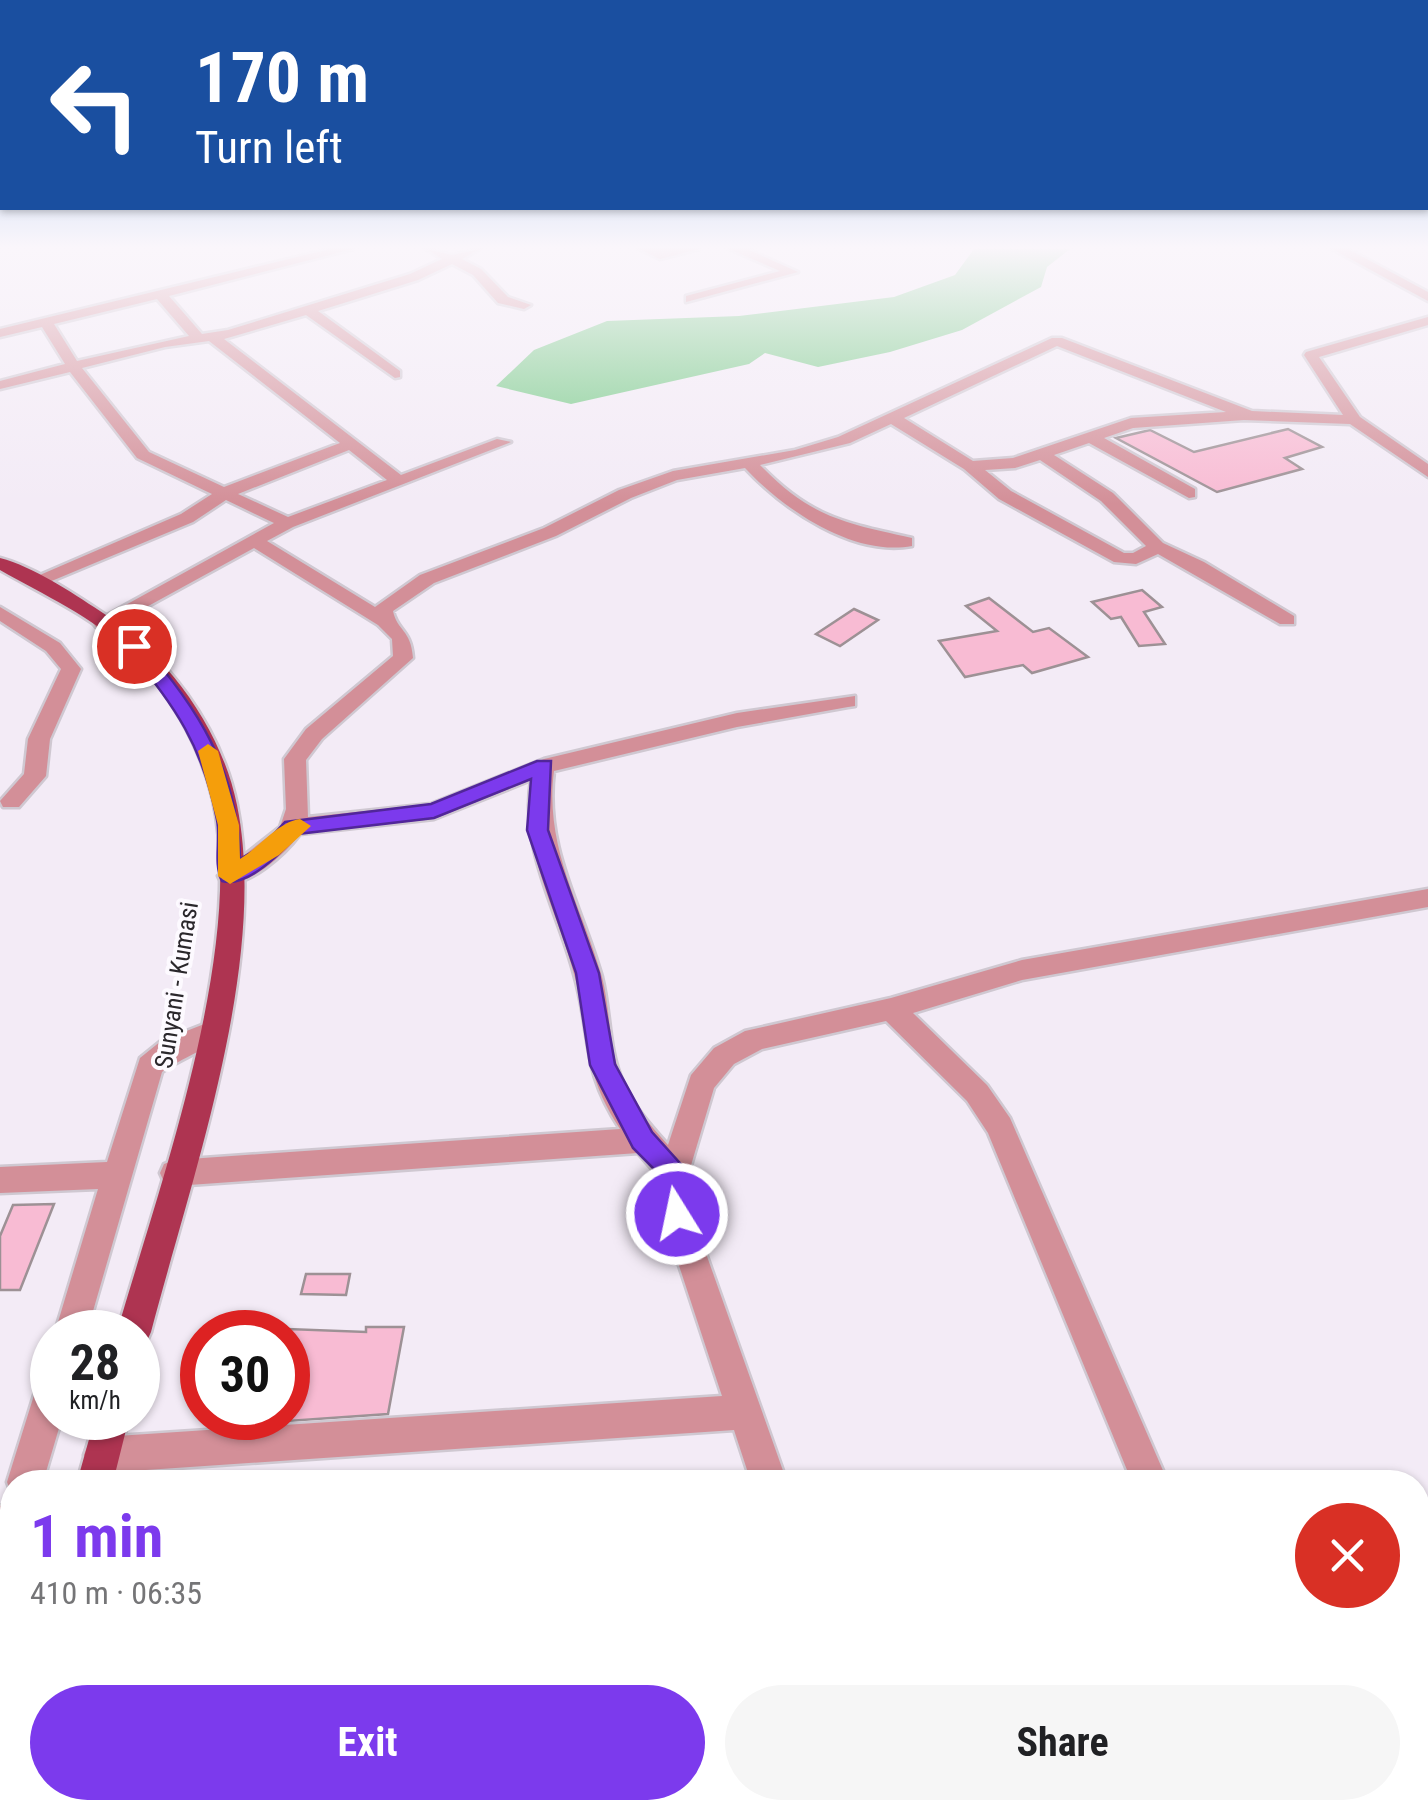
<!DOCTYPE html>
<html lang="en">
<head>
<meta charset="utf-8">
<style>
  body { margin:0; font-family:"Roboto Condensed",sans-serif; background:#f6f6f6; color:#202124; height:100vh; display:flex; flex-direction:column; font-size:38px; white-space:nowrap }
  * { box-sizing:border-box; margin:0 }
  p { font-size:32px; color:#757577 }
  .icon { flex:none; width:55px; height:55px; fill:none; stroke:currentColor; stroke-width:2; stroke-linecap:round; stroke-linejoin:round }
  .map { position:relative; flex:1; overflow:hidden }
  .sheet { position:absolute; left:0px; top:1470px; width:1430px; height:350px; display:flex; flex-direction:column; background:#fff; border-radius:40px 40px 0 0; box-shadow:0 2px 8px #0004 }
  .sheet>* { flex:none }
  .hud { position:absolute; left:0px; top:0px; width:1430px; height:210px; box-shadow:0 2px 8px #0004; background:#1a4fa0; color:#fff; overflow:hidden }
  .speed { position:absolute; left:30px; top:1310px; display:flex; gap:20px; font-size:50px; font-weight:700; text-align:center }
  .speed>* { display:grid; place-content:center; width:130px; height:130px; border-radius:50%; background:#fff; box-shadow:0 2px 8px #0004; line-height:1 }
  .speed small { font-size:25px; font-weight:400 }
  .speed .limit { border:15px solid #d22; background:#fff; color:#111 }
  .pin { position:absolute; display:grid; place-items:center; width:85px; height:85px; color:#fff; margin:-42px; border:5px solid #fff; border-radius:50%; box-shadow:0 2px 10px #0007 }
  .me { position:absolute; width:110px; margin:-55px; rotate:350deg; stroke-linejoin:round; filter:drop-shadow(0 0 8px #0008) }
  .turn { display:flex; align-items:center; gap:35px; height:210px; padding:0 30px; font-size:45px }
  .turn .icon { width:130px; height:130px; stroke-width:2.5 }
  .turn b { display:block; font-size:70px; line-height:85px }
  .round { display:grid; place-items:center; flex:none; width:105px; height:105px; border-radius:52px; background:#f6f6f6 }
  .headline { display:flex; align-items:center; justify-content:space-between; height:170px; padding:0 30px }
  h1 { font-size:60px; font-weight:700; line-height:75px; color:#7c3aed }
  .primary-button { display:flex; gap:20px; margin-top:auto; padding:20px 30px }
  .primary-button a { flex:1; height:115px; border-radius:60px; background:#7c3aed; color:#fff; font-size:40px; font-weight:700; line-height:115px; text-align:center }
  .primary-button a+a { background:#f6f6f6; color:#202124 }
  .map>svg:first-child { display:block }
  .forest { fill:#77ca87 }
  .building { fill:#f8bbd3; stroke:#9d9195; stroke-width:2.5 }
  .lines { fill:none; stroke-linecap:round; stroke-linejoin:round }
  .minor-casing { stroke:#cfc8d1; stroke-width:5 }
  .major-casing { stroke:#cfc8d1; stroke-width:5 }
  .minor { fill:#d38f98; fill-rule:evenodd }
  .major { fill:#ae3451; fill-rule:evenodd }
  .route { fill:#7c3aed; stroke:#51269a; stroke-width:2.5 }
  .slow { fill:#f59e0b }
  .labels { text-anchor:middle; stroke-width:8; stroke-linejoin:round; paint-order:stroke }
  .street-label { font-size:25px; fill:#2a272b; stroke:#fdfaff }
</style>
</head>
<body>
<div class="map">
<svg width="1428" height="1820" viewBox="0 0 1428 1820">
  <rect width="100%" height="100%" fill="#f3ebf6"/>
  <path class="forest" d="M974,249H1070L1047,267L1041,287L962,330L890,352L818,367L765,353L749,364L571,404L496,386L534,350L607,321L739,316L894,297L955,275Z"/>
  <g class="building">
    <path d="M1288,429L1322,447L1285,458L1302,469L1217,492L1116,438L1150,430L1194,452Z"/>
    <path d="M1142,590L1162,607L1144,612L1165,644L1139,646L1121,617L1111,619L1092,602Z"/>
    <path d="M989,598L1033,632L1049,628L1088,657L1032,673L1023,665L965,677L939,641L997,631L966,606Z"/>
    <path d="M854,609L878,620L840,646L816,634Z"/>
    <path d="M54,1204L20,1290H0V1236L13,1205Z"/>
    <path d="M306,1274H350L346,1295L301,1294Z"/>
    <path d="M366,1327H404L388,1414L288,1421V1329L366,1332Z"/>
  </g>
  <g class="lines">
    <g class="minor-casing">
      <g id="minor">
        <path d="M330,249H353L169,296L202,334L228,330L410,274L442,259L426,249L452,255L480,249L462,259L481,269L508,297L531,305L524,309L498,303L473,275L452,264L418,280L318,311L400,371V377L395,378L306,315L224,339L401,475L497,439L511,442L293,527L267,541L375,607L420,575L544,528L619,490L673,471L795,450L838,437L1052,338H1062L1252,411L1343,415L1304,355L1306,352L1428,317V325L1319,357L1360,417L1428,464V477L1350,424L1244,420L1133,428L1104,438L1195,489V497L1189,498L1089,443L1054,455L1113,493L1163,543L1204,562L1294,616V624H1280L1158,554L1136,564L1114,562L999,499L964,469L891,424L850,443L760,465C811,518 845,523 912,538V546C853,557 783,509 745,468L677,480L631,498L556,536L434,583L393,611C397,631 411,629 413,658L322,739L306,760L308,817L431,804L544,759L737,713L855,696V706L848,707L737,727L554,771C544,848 582,906 602,977C611,1012 608,1049 623,1082C633,1106 651,1126 668,1145L691,1075L714,1048L745,1031L891,998L1022,960L1428,889V907L1022,980L913,1013L987,1085L1010,1118L1168,1482H1132L988,1133L967,1101L886,1021L762,1049L734,1064L714,1088L689,1172L692,1214L787,1482H751L734,1430L102,1473L89,1468L84,1455L89,1442L102,1437L722,1396L662,1214L659,1177L638,1153L175,1186L164,1182L160,1173L164,1164L175,1160L620,1129C580,1068 592,1037 574,974C557,909 520,850 531,780L434,819L300,834C286,853 247,890 221,882L218,876L280,827L286,809L284,759L306,729L393,656L392,639L378,625L254,548L110,627H96L93,623L274,523L226,500L193,522L42,585L35,587L26,581L181,514L212,494L137,458L70,372L0,389V381L65,364L42,327L0,337V329ZM157,299L189,336L77,361L54,324ZM209,341L340,443L224,487L149,452L82,368L165,347ZM1057,346L1226,412L1131,418L1013,458L973,461L904,418ZM349,450L387,480L288,517L238,494ZM1040,460L1101,501L1146,546L1133,553H1124L1011,491L985,470L1015,468Z"/>
        <path d="M639,249H699L660,259Z"/>
        <path d="M729,249H747L798,272L686,302V296L780,271Z"/>
        <path d="M1332,249H1348L1428,292V301Z"/>
        <path d="M0,607L60,643L81,669L50,739L46,776L19,807H3L0,801L24,774L28,739L61,669L46,651L0,621Z"/>
        <path d="M212,1021L222,1024L226,1032C220,1044 177,1060 162,1072L87,1332H55L98,1189L0,1193V1167L107,1162L140,1058L161,1041Z"/>
        <path d="M52,1375V1418H62L43,1482H12V1495L7,1482L35,1392L40,1380Z"/>
        <path d="M12,1501V1570L0,1575V1506Z"/>
        <path d="M856,1808H898L902,1820H860Z"/>
      </g>
    </g>
    <g class="major-casing">
      <g id="major">
        <path d="M0,558C34,567 71,592 100,611C166,653 221,727 237,805C269,962 191,1179 151,1332L146,1343L138,1347V1332H117C159,1186 246,948 213,800C200,744 169,691 128,651C91,616 44,595 0,570Z"/>
        <path d="M95,1418H129L113,1482H77Z"/>
        <path d="M12,1776V1808H30L27,1820H0V1781Z"/>
      </g>
    </g>
    <use href="#minor" class="minor"/>
    <use href="#major" class="major"/>
  </g>
  <linearGradient id="sky" x2="0" y2="1"><stop stop-color="#8fbaee"/><stop offset="0.49" stop-color="#faf6fb"/><stop offset="1" stop-color="#faf6fb" stop-opacity="0"/></linearGradient>
  <rect width="1428" height="504" fill="url(#sky)"/>
  <path class="route" d="M128,642H140C198,707 238,771 240,859L264,845L285,822L431,804L537,761H551L548,830L599,973L615,1064L652,1132L688,1172L691,1214L687,1223L677,1226L667,1223L661,1176L633,1148L590,1065L576,973L527,830L531,779L434,818L298,834C282,852 248,888 222,881C213,863 221,839 217,820C203,747 175,705 128,650Z"/>
  <path class="slow" d="M208,744L218,751L239,825L240,859C260,847 278,822 300,819L311,826L279,855L230,884L218,876V825L198,751Z"/>
  <g class="labels">
    <g class="street-label">
      <text transform="translate(176 985) rotate(-81)" y="9">Sunyani - Kumasi</text>
    </g>
  </g>
</svg>
<div class="speed"><div>28<small>km/h</small></div><div class="limit">30</div></div>
<div class="pin" style="left:134px;top:646px;background:#d93025"><svg class="icon" aria-label="arrive" viewBox="0 0 24 24"><path d="M6 21V4h12l-3 4 3 4H6"/></svg></div>
<svg class="me" style="left:677px;top:1214px" viewBox="-20 -20 40 40"><circle r="17" fill="#7c3aed" stroke="#fff" stroke-width="3"/><path d="M0-11L8 9 0 5-8 9z" fill="#fff"/></svg>
<div class="hud">
<div class="turn"><svg class="icon" aria-label="left" viewBox="0 0 24 24"><path d="M17 20v-9H6M10 6l-5 5 5 5"/></svg><div><b>170 m</b>Turn left</div></div>
</div>
<section class="sheet">
<div class="headline"><div><h1>1 min</h1><p>410 m · 06:35</p></div><a class="round" style="background:#d93025;color:#fff"><svg class="icon" aria-label="close" viewBox="0 0 24 24"><path d="M6 6l12 12M18 6L6 18"/></svg></a></div>
<div class="primary-button"><a>Exit</a><a>Share</a></div>
</section>
</div>
</body>
</html>
